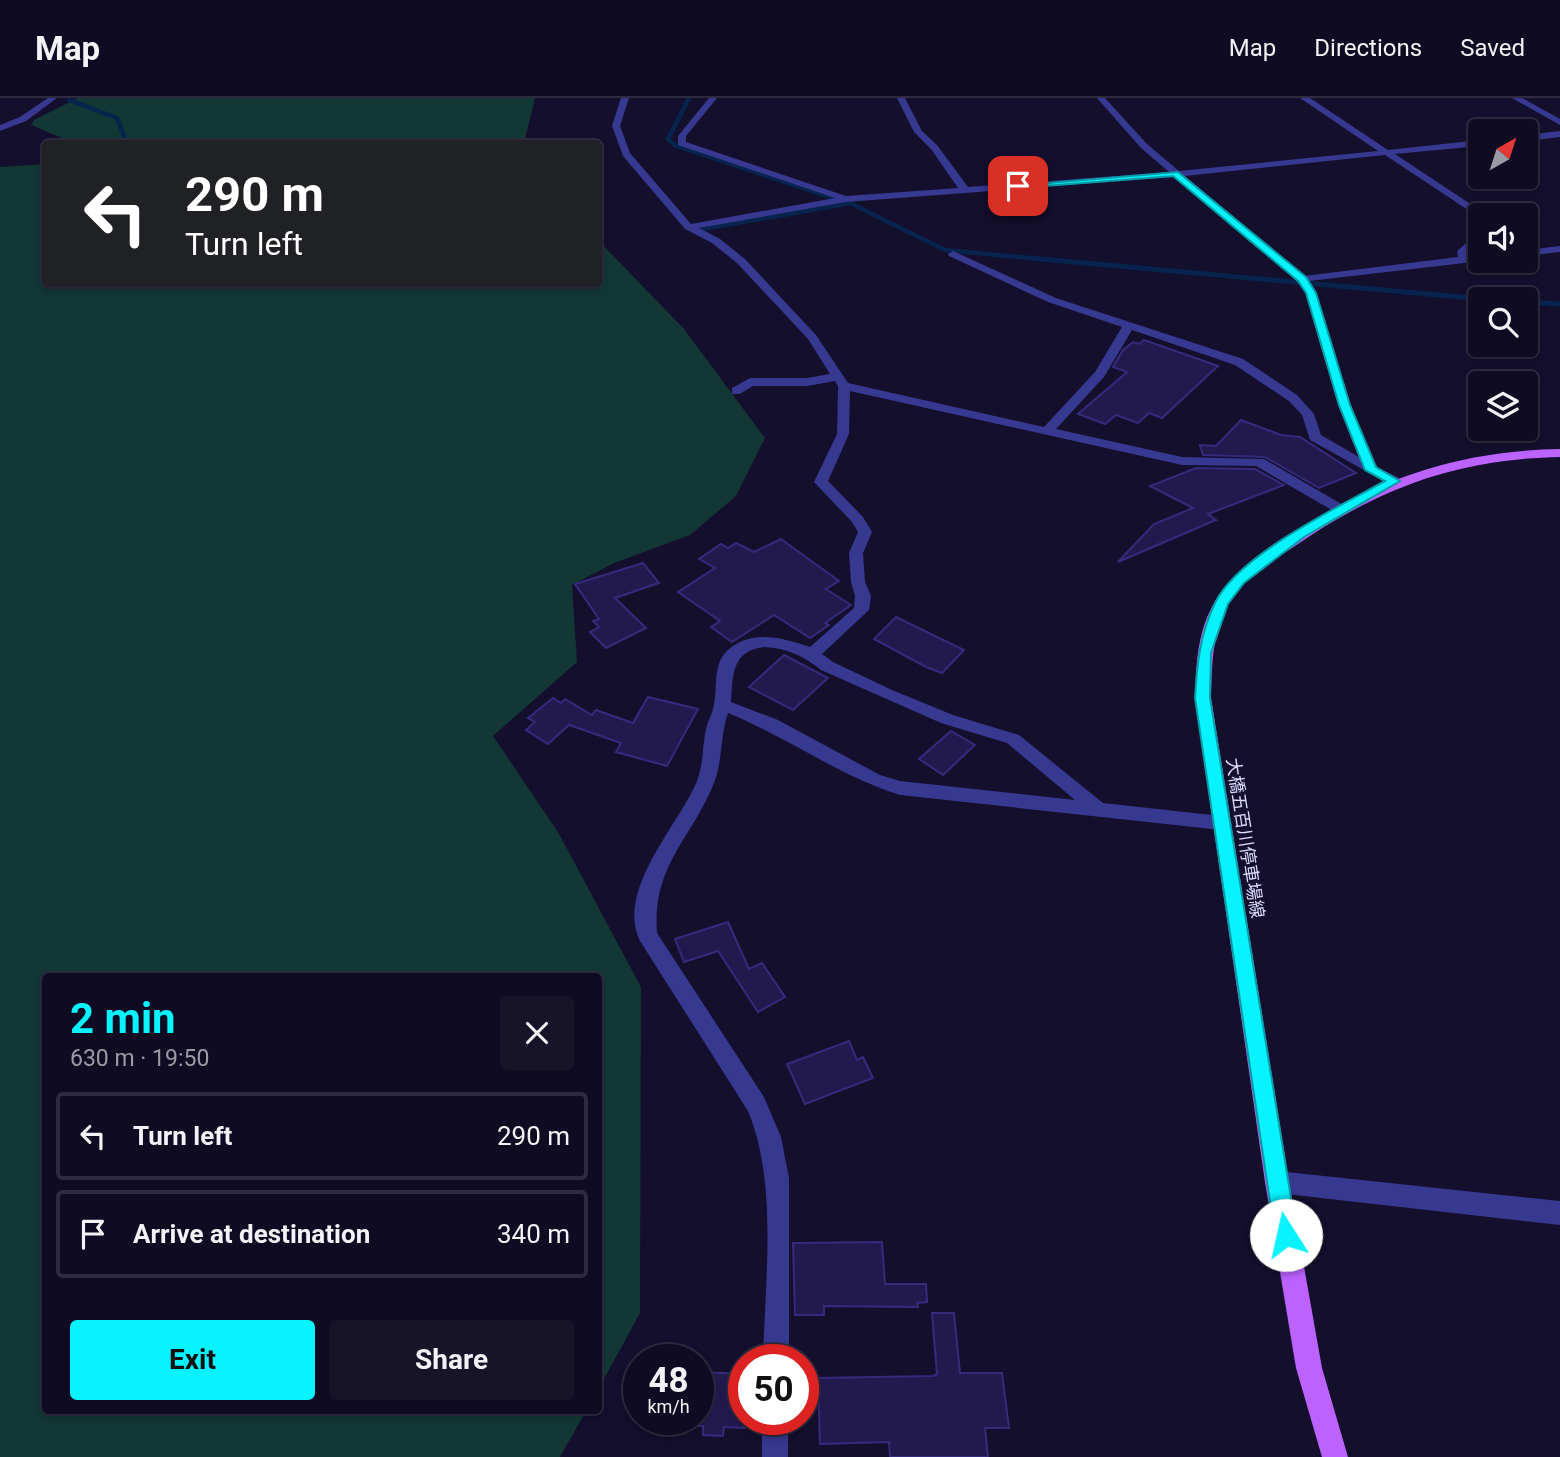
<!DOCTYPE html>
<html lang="en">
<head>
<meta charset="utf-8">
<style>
  body { margin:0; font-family:Roboto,"Noto Sans JP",sans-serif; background:#17142a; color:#f1f3f6; height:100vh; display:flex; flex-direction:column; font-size:26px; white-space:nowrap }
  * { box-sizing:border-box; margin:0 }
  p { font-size:23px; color:#9b9ba5 }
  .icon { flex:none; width:38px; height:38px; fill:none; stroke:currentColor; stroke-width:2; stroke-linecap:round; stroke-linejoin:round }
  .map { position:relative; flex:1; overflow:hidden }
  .details { position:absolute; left:42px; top:875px; width:560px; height:441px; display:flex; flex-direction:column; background:#0e0b22; border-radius:7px; box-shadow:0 4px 10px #0003,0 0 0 2px #2e2b40 }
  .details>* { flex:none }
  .top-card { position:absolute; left:42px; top:42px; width:560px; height:147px; border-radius:7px; box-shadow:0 4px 10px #0003,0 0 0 2px #2e2b40; background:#202124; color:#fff; overflow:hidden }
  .needle { width:46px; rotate:39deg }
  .buttons { position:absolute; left:1468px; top:21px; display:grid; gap:14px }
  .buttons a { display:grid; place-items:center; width:70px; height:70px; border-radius:7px; background:#0e0b22; box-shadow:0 4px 10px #0003,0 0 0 2px #2e2b40; font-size:35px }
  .speed { position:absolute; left:623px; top:1246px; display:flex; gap:14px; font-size:35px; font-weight:700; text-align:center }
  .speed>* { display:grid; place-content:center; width:91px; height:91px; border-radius:50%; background:#0e0b22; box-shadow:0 4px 10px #0003,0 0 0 2px #2e2b40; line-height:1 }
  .speed small { font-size:18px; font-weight:400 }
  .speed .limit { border:10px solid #d22; background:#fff; color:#111 }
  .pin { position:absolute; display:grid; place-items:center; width:60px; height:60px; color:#fff; margin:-30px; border-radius:14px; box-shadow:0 4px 10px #0006 }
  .me { position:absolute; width:77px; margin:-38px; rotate:350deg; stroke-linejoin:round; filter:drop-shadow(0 0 5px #0008) }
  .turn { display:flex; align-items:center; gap:24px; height:147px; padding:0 28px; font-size:32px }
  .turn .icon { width:91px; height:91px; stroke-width:2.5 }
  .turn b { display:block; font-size:49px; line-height:60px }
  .round { display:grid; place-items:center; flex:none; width:74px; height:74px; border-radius:7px; background:#17142a }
  .overview { display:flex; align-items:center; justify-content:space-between; height:119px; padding:0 28px }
  h1 { font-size:42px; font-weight:700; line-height:52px; color:#07f3ff }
  .action { display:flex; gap:14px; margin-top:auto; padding:14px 28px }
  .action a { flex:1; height:80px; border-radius:7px; background:#07f3ff; color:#111; font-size:28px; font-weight:700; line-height:80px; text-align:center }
  .action a+a { background:#17142a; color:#f1f3f6 }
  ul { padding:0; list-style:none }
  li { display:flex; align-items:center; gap:21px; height:88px; margin:0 14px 10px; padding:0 14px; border:4px solid #2e2b40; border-radius:7px }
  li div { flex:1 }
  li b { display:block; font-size:26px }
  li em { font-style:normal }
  header { display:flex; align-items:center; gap:42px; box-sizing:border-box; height:98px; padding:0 35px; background:#0e0b22; border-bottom:2px solid #2e2b40 }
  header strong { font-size:33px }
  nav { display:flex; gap:38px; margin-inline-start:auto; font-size:24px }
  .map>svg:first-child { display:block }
  .green { fill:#123734 }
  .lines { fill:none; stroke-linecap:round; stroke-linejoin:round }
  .stream-far1 { stroke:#07244e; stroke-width:4.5 }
  .stream { stroke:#07244e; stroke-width:5 }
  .building { fill:#221a4f; stroke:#362a7d; stroke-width:2 }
  .minor { fill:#37388f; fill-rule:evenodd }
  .major { fill:#bc62ff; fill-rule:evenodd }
  .route { fill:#07f3ff; stroke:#059ea6; stroke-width:2 }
  .labels { text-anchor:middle; stroke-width:7; stroke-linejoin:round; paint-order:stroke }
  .street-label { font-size:18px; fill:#dddbff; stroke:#130f2d }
</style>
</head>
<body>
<header>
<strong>Map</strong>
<nav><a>Map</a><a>Directions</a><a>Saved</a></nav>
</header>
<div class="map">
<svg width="1560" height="1359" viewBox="0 0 1560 1359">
  <rect width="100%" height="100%" fill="#130f2d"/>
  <g class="green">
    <path d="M78,0H535L524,45L76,46L31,27L34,22Z"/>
    <path d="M45,66L46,186H598L599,143L684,231L765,340L736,398L690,437L614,465L572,487L577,564L493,638L558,734L641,889L640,1215L599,1290L598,878H46V1312L586,1313L560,1359H0V69Z"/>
  </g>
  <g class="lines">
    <g class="stream-far1">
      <path d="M689,0L668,41L674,47L833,100"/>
      <path d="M69,2L117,20L127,46"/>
      <path d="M850,105L945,152L1049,162"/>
      <path d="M703,131L851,105"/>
    </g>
    <g class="stream">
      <path d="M1030,160L1483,201"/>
      <path d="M1526,204L1560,206"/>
    </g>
  </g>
  <g class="building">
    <path d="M1144,242L1218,268L1162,320L1149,315L1138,325L1116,317L1105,326L1078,316L1127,274L1113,269L1123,252L1133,244L1139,246Z"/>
    <path d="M1241,322L1281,337L1300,339L1356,375L1319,390L1265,359L1203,357L1200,347L1216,348Z"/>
    <path d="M1196,370L1255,371L1284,387L1208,416L1216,422L1118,464L1154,426L1193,410L1150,388Z"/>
    <path d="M781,441L839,483L826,491L851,507L825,525L829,527L810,540L774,517L732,544L711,529L720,523L678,494L715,470L699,461L721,446L728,450L736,445L754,454Z"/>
    <path d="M643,465L659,485L615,500L646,530L606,550L590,534L599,529L593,523L599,521L575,486Z"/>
    <path d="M896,519L964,552L942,575L926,569L874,541Z"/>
    <path d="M784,557L828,580L793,612L749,589Z"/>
    <path d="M648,599L698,611L667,668L616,654L621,645L569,627L548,646L526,632L535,624L528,620L553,600L561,605L565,601L592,617L596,612L633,625Z"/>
    <path d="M951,633L975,647L943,677L919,661Z"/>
    <path d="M728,824L749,871L762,865L785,899L758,914L718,853L684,864L675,841Z"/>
    <path d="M849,943L857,962L863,959L873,980L805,1006L787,966Z"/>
    <path d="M882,1144L885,1186H926L927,1204L917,1205L918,1209L824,1208V1217H795L793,1145Z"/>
    <path d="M932,1215H954L960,1275H1002L1009,1330H985L988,1359H890L889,1344L820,1346L818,1280L933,1278L937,1276Z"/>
    <path d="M698,1274L744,1276V1330L724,1329L723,1338L703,1337V1328H698Z"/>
  </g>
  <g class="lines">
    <g class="minor">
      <path d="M48,0H57L26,23L0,33V27L20,19Z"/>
      <path d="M621,0H629L620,28L630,55L691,126L835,100L678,47V38L709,0H717L686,38V44L846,98L958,90L931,51L914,34L897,0H905L922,33L937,47L968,89L1169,74L1141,50L1097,0H1105L1147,46L1179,73L1378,53L1300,0H1310L1388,52L1480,42V48L1395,56L1484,115L1486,117H1480V120L1385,57L1185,78L1304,178L1458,159L1457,153L1473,139L1472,131H1480V143L1466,156L1468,158L1480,157L1482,163L1309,183L1316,195L1350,307L1377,369L1399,380V386H1389L1310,342L1302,317L1289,303L1235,267L1132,232L1104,279L1056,331L1182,359L1264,361L1345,408V414H1335L1256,368L1182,367L850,293L849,336L828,383L863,419L872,434L863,455L865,484L871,498L869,512L822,556L833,564L892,592L953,617L1019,637L1103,705L1221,718L1227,720L1230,725L1227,730L1221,732L900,697C839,678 787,639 728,615C720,638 723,662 714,685C691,742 652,767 657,835L764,999L781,1039L789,1080V1262H763C765,1183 778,1085 748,1013L640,843C615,792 679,727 697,683C704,663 702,650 706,631C708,622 713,615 714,606C718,586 712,566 729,551C753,531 783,540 810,549L854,510L855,498L851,484L849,455L858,434L852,424L814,384L837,336L838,288L835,283L807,288H753L740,296H732V290L750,280H807L830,276L808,241L737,165L712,145L685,131L623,58L612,28ZM1175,79L1298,183L1306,195L1338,307L1359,359L1321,337L1314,316L1297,297L1243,261L1056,200L953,153L948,156L949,158L1048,204L1122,229L1095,274L1044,329L848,285L816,237L745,161L720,141L699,130L846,104ZM764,549C786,550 804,558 821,572L941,625L1007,645L1075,702L900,683L880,677L778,622L731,604C733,578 731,553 764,549Z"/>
      <path d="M1512,0H1522L1560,21V27Z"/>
      <path d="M1560,33V39L1526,43V37Z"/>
      <path d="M1560,148V154L1526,158V152Z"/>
      <path d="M1277,1073L1560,1103V1127L1277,1095L1269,1092L1265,1084L1269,1076Z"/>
      <rect x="762" y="1321" width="26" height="38"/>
    </g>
    <path class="major" d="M1560,351V359C1455,361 1377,391 1292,450C1269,465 1242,482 1228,506C1212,535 1212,568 1211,600L1289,1084L1322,1270L1348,1359H1322L1296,1270L1265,1084L1195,600C1196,568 1197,536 1213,507C1229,478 1256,461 1282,443C1371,383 1453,353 1560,351Z"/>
  </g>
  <path class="route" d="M1178,74L1306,179L1316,195L1350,307L1376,369L1400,383L1304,439L1244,485L1228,506L1211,555L1210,600L1297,1137L1294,1145L1286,1148L1279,1145L1275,1137L1195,600C1197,566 1200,536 1215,505C1238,457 1338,409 1385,383L1365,372L1339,307L1306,195L1298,183L1173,78L1018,90L1014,88Z"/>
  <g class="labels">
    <g class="street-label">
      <text transform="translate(1245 740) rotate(81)" y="6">大橋五百川停車場線</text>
    </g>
  </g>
</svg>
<div class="buttons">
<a><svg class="needle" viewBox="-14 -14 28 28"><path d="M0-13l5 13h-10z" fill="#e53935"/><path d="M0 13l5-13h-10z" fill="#9b9ba5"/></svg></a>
<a><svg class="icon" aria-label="sound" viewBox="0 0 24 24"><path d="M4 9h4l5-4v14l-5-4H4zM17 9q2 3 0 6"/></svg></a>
<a><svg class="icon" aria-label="search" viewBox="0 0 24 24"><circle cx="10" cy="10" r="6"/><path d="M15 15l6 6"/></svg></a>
<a><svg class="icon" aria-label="layers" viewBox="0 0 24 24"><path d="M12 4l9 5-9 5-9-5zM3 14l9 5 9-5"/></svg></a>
</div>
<div class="speed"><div>48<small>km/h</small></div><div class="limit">50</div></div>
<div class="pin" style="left:1018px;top:88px;background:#d93025"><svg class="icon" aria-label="arrive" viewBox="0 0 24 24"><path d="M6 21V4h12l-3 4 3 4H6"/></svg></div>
<svg class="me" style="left:1286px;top:1137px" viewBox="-20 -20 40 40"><circle r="19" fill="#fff"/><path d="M0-13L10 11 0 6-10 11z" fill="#07f3ff"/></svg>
<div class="top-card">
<div class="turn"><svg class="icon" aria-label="left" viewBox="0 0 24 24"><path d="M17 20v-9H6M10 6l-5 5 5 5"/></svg><div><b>290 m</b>Turn left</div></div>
</div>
<section class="details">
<div class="overview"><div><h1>2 min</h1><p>630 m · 19:50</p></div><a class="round"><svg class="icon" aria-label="close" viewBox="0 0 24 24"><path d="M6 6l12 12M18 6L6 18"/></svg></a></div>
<ul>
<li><svg class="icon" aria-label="left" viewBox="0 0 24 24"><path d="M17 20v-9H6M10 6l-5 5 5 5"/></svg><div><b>Turn left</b></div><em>290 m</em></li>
<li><svg class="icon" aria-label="arrive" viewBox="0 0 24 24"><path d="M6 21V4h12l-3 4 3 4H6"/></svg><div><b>Arrive at destination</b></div><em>340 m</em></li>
</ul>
<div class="action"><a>Exit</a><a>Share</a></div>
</section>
</div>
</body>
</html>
